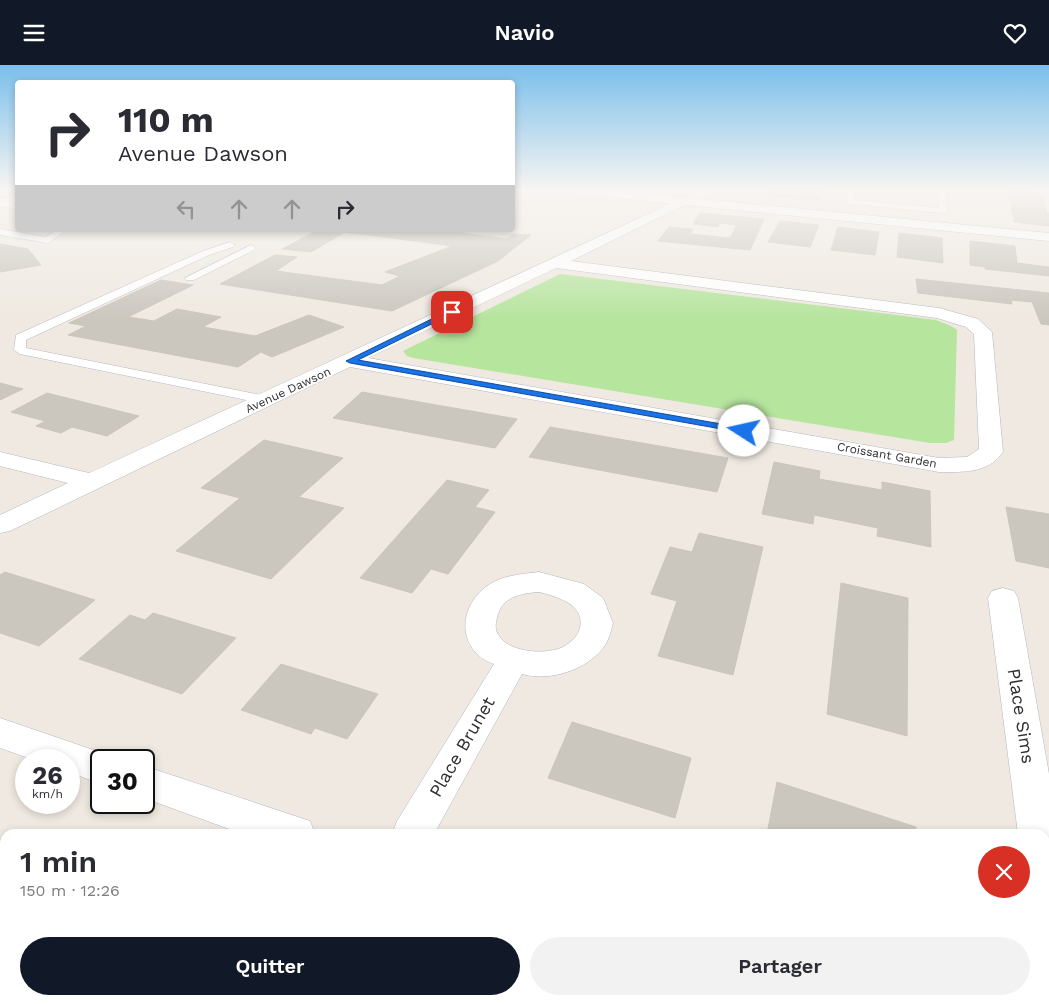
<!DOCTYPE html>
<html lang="fr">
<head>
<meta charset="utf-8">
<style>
  body { margin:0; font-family:"Work Sans",sans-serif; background:#f2f2f3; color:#2b2b33; height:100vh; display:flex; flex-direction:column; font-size:19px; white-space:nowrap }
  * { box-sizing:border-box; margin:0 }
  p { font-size:16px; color:#7c7c81 }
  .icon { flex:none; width:28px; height:28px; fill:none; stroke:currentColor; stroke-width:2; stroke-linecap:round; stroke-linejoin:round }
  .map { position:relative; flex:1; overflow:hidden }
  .details { position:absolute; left:0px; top:764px; width:1050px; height:176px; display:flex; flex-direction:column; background:#fff; border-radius:15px 15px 0 0; box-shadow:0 2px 8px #0003 }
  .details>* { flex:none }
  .banner { position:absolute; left:15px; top:15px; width:500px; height:152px; border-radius:5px; box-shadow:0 2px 8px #0003; background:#fff; color:#2b2b33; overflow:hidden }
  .speed { position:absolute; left:15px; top:684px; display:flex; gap:10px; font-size:25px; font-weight:700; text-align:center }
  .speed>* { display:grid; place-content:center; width:65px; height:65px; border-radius:50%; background:#fff; box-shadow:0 2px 8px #0003; line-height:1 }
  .speed small { font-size:12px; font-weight:400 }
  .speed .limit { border:2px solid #111; border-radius:8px; background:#fff; color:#111 }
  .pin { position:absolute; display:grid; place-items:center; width:42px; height:42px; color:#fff; margin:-21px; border-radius:10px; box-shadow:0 2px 8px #0006 }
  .me { position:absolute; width:55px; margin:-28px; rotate:280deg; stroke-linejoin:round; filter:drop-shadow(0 0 4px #0008) }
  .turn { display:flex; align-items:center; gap:18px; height:105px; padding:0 20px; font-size:22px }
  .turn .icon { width:65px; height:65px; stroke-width:2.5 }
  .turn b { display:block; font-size:35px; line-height:42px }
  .lanes { display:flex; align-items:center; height:48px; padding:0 20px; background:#0003; justify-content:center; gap:25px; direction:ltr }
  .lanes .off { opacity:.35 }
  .round { display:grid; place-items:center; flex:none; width:52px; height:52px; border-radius:26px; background:#f2f2f3 }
  .headline { display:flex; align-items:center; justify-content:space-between; height:85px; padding:0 20px }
  h1 { font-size:30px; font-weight:600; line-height:38px }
  .primary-button { display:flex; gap:10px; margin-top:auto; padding:10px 20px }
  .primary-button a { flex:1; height:58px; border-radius:30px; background:#111827; color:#fff; font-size:20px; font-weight:600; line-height:58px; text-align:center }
  .primary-button a+a { background:#f2f2f3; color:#2b2b33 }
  header { display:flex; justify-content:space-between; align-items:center; height:65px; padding:0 20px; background:#111827; color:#fff; font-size:22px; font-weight:600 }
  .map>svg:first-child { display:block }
  .green { fill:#b6e59e }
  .building { fill:#cbc7bf; stroke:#cbc5ba }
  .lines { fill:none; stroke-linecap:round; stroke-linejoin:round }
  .lane-casing { stroke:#b4b7c1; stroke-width:1 }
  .street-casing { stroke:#b4b7c1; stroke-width:1 }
  .secondary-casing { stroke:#b4b7c1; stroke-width:1 }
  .lane { fill:#fff; fill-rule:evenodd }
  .street { fill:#fff; fill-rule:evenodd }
  .secondary { fill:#fff; fill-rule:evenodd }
  .route { fill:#1a73e8; stroke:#114b97 }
  .labels { text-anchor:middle; stroke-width:4; stroke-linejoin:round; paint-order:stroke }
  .far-street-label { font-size:12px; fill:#2e2e2e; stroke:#fff }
  .near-street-label { font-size:18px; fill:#2e2e2e; stroke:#fff }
</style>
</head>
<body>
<header><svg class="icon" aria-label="menu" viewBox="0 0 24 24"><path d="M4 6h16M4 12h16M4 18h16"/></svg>Navio<svg class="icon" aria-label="heart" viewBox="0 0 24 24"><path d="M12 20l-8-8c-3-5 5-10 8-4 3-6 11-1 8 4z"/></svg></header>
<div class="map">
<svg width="1049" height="939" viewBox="0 0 1049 939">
  <rect width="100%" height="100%" fill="#efe9e1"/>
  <path class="green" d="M560,209L881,248L936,255L951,261L957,265L954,375L946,378H930L413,293L407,291L403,286Z"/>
  <g class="building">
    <path d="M769,124H825L820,136L765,130Z"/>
    <path d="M1008,124L1038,126V130H1043L1047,148H1049V161L1014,157Z"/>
    <path d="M700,148L764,154L750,185L658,176L669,162L693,164L690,169L730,173L737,160L720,158L718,162L693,159Z"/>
    <path d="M780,156L819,160L810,182L768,177Z"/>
    <path d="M838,162L879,167L875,190L831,185Z"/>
    <path d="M318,165H441L507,174L514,169L531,170L498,196L392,246L220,219L275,190L297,192L276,206L382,220L400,211L385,207L452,181L345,167L311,187L282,184Z"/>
    <path d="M899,168L942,173L943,198L897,192Z"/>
    <path d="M970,176L1015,181L1017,198L1049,202V211L985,204V202L970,200Z"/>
    <path d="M0,179L28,184L41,200L0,207Z"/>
    <path d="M916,214L1049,228V260L1041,259L1032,237L1011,235L1012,239L918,228Z"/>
    <path d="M161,215L193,220L128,252L154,256L177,244L221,252L203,262L255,271L309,250L344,262L272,292L261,287L238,302L68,270L86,261L69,258Z"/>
    <path d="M0,318L23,324L0,335Z"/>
    <path d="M362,327L517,354L495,383L333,353Z"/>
    <path d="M47,328L139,351L107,371L72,362L61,368L36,361L45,356L11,347Z"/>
    <path d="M550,362L728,393L717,427L529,392Z"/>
    <path d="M264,375L343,393L299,432L344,443L271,514L176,486L240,433L201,423Z"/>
    <path d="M774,397L820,406L819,414L882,425V417L930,426L931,482L877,471L878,463L814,450L813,459L762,449Z"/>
    <path d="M447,415L489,425L475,442L495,447L448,509L431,504L412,528L360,513Z"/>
    <path d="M1006,442L1049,449V503L1016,496Z"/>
    <path d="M699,468L763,482L733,610L658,591L677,536L651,529L670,482L692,487Z"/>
    <path d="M5,507L95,535L39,581L0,568V510Z"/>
    <path d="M841,518L908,533L907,671L827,649Z"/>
    <path d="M153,548L236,573L182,629L79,594L130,550L145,555Z"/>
    <path d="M281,599L378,629L347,674L315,663L311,669L241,645Z"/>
    <path d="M572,657L691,693L675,753L548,713Z"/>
    <path d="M777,717L916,762L915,769H767Z"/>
    <path d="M0,806L5,808V840L0,846Z"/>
    <path d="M5,929V935H173L170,939H0V935Z"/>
  </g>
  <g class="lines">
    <g class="lane-casing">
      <g id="lane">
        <path d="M849,124H857L854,135L939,143L938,124H946L947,146L943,148L849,139L845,137Z"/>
        <path d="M0,137L18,139V144L0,141Z"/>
        <path d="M0,164L46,172L57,165H67L48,178L0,170Z"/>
        <path d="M230,177L235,180L233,182L209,190L26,275V283L266,331L273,335L271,338L266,339L20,289L14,285L16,270L203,186Z"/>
        <path d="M251,180L256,183L254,185L194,215H186L185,213Z"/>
      </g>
    </g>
    <g class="street-casing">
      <g id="street">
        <path d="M702,124H717L571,196L939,243L978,254L992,267L1003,387C988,409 962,407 939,407L350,302L10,466L0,468V450L68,418L0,401V387L89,408ZM556,203L937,253L966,262L974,269L979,384L967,392L939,393L368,293Z"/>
        <path d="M18,129V137L0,142V134Z"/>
        <path d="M539,507L584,519L603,533L613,558C611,566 609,576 603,583C586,605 549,617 522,609L434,769H392L397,756L494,599C455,585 458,539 490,519C504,510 523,509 539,507ZM539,527C558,532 588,540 579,566C577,572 569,579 563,582C547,590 510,588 499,571C495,566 495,559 497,553C501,532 521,528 539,527Z"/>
        <path d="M1003,523L1014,526L1018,533L1049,709V784L1045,785V769H1018L988,533L992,526Z"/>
        <path d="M0,653L114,692L116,695H101V719L69,707V695H34L0,683Z"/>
        <path d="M144,701L310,756L315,769H243L144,733Z"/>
        <path d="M1045,792L1049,793V861L1045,860Z"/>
        <path d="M859,935H917L918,939H860Z"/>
      </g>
    </g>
    <g class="secondary-casing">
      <path id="secondary" d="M557,124H599L1049,168V176L563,128Z"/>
    </g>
    <use href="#lane" class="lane"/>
    <use href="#street" class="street"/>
    <use href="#secondary" class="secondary"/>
  </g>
  <linearGradient id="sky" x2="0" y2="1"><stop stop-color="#7abfeb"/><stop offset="0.49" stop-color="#f8f5f2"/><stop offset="1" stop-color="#f8f5f2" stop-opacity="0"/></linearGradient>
  <rect width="1049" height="255" fill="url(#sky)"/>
  <path class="route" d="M450,245L456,247L358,295L744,363L748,366L744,368L350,298L346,296Z"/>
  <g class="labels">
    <g class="far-street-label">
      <text transform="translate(288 325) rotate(-25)" y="4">Avenue Dawson</text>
      <text transform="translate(887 390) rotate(10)" y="4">Croissant Garden</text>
    </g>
    <g class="near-street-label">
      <text transform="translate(1021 651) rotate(81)" y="6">Place Sims</text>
      <text transform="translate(462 682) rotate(-60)" y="6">Place Brunet</text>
    </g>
  </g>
</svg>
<div class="speed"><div>26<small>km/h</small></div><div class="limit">30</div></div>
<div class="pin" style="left:452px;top:247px;background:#d93025"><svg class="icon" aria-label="arrive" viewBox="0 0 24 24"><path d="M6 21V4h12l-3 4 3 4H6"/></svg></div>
<svg class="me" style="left:744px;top:366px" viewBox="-20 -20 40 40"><circle r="19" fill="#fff"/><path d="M0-13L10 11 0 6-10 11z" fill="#1a73e8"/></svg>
<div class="banner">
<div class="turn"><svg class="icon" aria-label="right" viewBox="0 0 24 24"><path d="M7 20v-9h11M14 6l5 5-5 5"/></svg><div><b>110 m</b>Avenue Dawson</div></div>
<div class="lanes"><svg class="icon off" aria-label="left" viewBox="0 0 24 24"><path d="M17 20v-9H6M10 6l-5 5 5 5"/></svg><svg class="icon off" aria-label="ahead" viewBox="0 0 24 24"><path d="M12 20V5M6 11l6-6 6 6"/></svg><svg class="icon off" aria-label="ahead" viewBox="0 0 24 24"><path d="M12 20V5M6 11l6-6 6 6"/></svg><svg class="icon" aria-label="right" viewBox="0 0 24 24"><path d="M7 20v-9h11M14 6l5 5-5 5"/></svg></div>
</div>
<section class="details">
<div class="headline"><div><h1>1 min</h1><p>150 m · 12:26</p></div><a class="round" style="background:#d93025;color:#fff"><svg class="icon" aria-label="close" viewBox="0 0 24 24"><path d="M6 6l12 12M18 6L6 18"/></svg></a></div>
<div class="primary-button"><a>Quitter</a><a>Partager</a></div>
</section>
</div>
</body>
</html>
